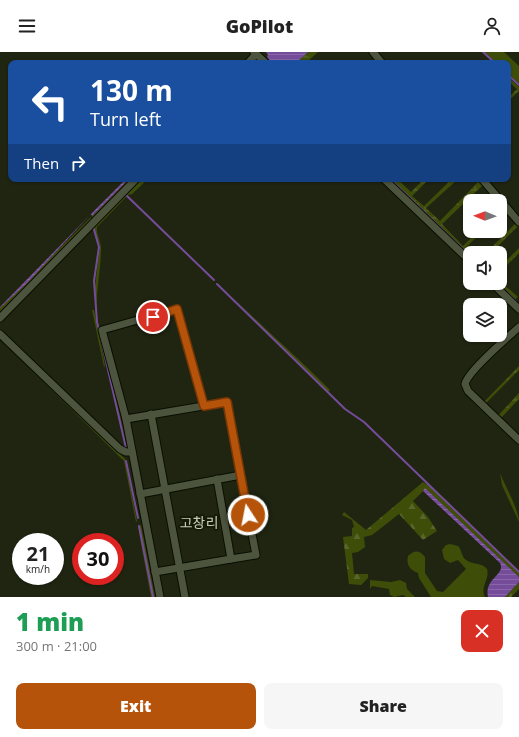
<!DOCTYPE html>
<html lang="en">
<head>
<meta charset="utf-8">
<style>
  body { margin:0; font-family:"Open Sans","Noto Sans KR",sans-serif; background:#f6f6f6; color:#222; height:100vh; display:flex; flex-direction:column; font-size:15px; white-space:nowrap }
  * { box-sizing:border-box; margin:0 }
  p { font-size:13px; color:#767676 }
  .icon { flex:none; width:22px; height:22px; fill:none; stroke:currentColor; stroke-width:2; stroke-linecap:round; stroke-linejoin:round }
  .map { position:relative; height:545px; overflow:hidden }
  .panel { display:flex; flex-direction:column; background:#fff; flex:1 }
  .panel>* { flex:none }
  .guide { position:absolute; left:8px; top:8px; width:503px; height:122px; border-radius:8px; box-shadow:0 1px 3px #0004; background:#1a4fa0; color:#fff; overflow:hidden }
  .needle { width:26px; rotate:271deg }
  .tools { position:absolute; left:463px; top:142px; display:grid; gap:8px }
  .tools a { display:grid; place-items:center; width:44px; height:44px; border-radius:8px; background:#fff; box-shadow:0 1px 3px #0004; font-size:20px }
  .speed { position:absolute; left:12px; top:481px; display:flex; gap:8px; font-size:20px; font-weight:700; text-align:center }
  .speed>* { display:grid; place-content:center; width:52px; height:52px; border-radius:50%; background:#fff; box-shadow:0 1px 3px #0004; line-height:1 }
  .speed small { font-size:10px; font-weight:400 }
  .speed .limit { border:6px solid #d22; background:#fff; color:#111 }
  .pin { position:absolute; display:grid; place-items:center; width:34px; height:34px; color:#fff; margin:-17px; border:2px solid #fff; border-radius:50%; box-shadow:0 1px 4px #0007 }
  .me { position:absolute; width:44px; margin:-22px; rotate:349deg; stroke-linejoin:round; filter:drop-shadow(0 0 3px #0008) }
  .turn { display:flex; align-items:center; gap:14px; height:84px; padding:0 16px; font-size:18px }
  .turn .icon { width:52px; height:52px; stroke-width:2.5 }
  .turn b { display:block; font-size:28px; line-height:34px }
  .then { display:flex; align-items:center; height:38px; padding:0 16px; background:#0003; gap:8px; font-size:15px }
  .round { display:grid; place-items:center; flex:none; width:42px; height:42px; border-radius:8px; background:#f6f6f6 }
  .overview { display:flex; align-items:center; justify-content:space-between; height:68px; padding:0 16px }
  h1 { font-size:24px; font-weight:800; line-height:30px; color:#1e9e55 }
  .cta { display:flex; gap:8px; margin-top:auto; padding:8px 16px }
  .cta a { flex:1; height:46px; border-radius:8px; background:#b45309; color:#fff; font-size:16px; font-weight:800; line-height:46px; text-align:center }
  .cta a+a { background:#f6f6f6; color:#222 }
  header { display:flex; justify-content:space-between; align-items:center; height:52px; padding:0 16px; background:#fff; font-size:18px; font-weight:800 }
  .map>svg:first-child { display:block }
  .grass { fill:#3e4d08 }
  .forest { fill:url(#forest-firs) }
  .wetland { fill:url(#wetland-marsh) }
  .water { fill:url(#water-rules) }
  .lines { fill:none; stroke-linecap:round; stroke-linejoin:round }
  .stream { stroke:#754c9a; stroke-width:2 }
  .minor-casing { stroke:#090e00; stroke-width:9 }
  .minor { stroke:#4d543e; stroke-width:7 }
  .route-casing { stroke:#753606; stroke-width:10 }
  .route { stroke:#b45309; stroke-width:7 }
  .labels { text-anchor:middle; stroke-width:4; stroke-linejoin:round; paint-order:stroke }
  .quarter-label { font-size:14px; fill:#c5cdb4; stroke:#161b08 }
</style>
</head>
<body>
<header><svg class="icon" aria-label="menu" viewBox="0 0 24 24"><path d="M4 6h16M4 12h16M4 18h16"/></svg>GoPilot<svg class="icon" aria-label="person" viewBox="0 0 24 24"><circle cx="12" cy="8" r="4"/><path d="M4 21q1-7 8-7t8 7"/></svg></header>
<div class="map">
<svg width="519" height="545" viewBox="0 0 519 545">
  <defs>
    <pattern id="forest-firs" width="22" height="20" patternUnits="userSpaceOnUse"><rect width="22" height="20" fill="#3e4d08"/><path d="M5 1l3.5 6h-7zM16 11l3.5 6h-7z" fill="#59662b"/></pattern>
    <pattern id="wetland-marsh" width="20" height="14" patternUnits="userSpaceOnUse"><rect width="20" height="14" fill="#3e4d08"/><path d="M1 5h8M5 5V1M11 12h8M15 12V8" fill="none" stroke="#59662b"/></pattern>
    <pattern id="water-rules" width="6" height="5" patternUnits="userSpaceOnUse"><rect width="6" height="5" fill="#754c9a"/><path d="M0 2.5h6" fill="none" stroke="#8866a7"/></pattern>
  </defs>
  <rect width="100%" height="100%" fill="#1f2511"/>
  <g class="grass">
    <path d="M484,0H504L519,14V32L508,22V11H496Z"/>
    <path d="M129,127H132L92,167V164Z"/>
    <path d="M141,127H148L132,142L128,143L97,175C96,182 101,189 101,196C101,220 95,242 97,266L127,393L107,314L96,263L95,235L100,193L93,175Z"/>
    <path d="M91,165L92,168L0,260V256Z"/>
    <path d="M217,229C253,267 293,301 330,338L328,340L269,283Z"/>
    <path d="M92,258H94L105,314L104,315Z"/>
    <path d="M0,285L125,407L137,469L136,470L124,409L0,287Z"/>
    <path d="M500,421C505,434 519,458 519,470L502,433Z"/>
    <path d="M141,473L155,545H151L138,475Z"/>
    <path d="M450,492L458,494C462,498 461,504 466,508C473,513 481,510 487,517C490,527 480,535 485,545H431L419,526L418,521C410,518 406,513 408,504C415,498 419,498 425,505V521L437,539L443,540L466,517L458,508L450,511L444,507L442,498L446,493Z"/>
    <path d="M370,528L391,530L400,528L406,531L407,537L415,545H406L403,543L394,545L390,543L389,537L372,534L370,537Z"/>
  </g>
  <g class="forest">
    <path d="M423,430L431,435L519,521V525L425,437L413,449L428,465L437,479L423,488L399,462L372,483L364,485L365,495L358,500L352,501L354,522H368V526L361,533L349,532L343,485L352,484V476L354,475L352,468L342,463L344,460L366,478Z"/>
    <path d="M519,530V537L511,545H505Z"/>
  </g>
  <g class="wetland">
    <path d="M308,0H318L306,11H296Z"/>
    <path d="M508,25L519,35V39L508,49V46L517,37L508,29Z"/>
    <path d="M391,127H397L411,140L424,127H429L412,144L424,154L452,127H458L426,156L440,169L480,128L484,132L442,172L463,194L478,179H483L466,195L471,201L470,204Z"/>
    <path d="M517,170L519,173L491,201H486Z"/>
    <path d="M519,196V201L500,220V215Z"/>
    <path d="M500,229L518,245L515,247L498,231H500Z"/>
    <path d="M519,314V318L484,353L482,352Z"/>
    <path d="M519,341V347L499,368L496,366Z"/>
  </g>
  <g class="water">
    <path d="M266,0H308L296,11H272L267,5L268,3Z"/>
    <path d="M126,127H129L92,164L91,162Z"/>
    <path d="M90,163L28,230L0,256V255Z"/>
    <path d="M425,436L519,525V530L505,545H488C484,526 506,523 500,511L423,439Z"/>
  </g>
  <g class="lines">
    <g class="stream">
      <path d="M483,0L495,11"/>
      <path d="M508,23L519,33"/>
      <path d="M390,127L468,202"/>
      <path d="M127,144L214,228"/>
      <path d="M93,174L99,195L94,229L97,270L126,396"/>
      <path d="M497,231L516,249"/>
      <path d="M217,232L345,357L364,370L519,520"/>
      <path d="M126,409L138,466"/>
      <path d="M139,474L153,545"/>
    </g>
    <g class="minor-casing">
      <g id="minor">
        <path d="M373,0L382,11"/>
        <path d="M256,2L266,11"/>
        <path d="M248,11L256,2L254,0"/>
        <path d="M384,127L470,209"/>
        <path d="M482,127L519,170"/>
        <path d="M492,231L519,257"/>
        <path d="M0,266L136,127"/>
        <path d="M519,275C507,286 468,319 465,332L468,339L519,388"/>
        <path d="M0,282L120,397L126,400H132"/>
        <path d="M151,362L185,545"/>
        <path d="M126,367L227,350L256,503L231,507"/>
        <path d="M140,442L241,423"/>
        <path d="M155,520L231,507L217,427"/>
        <path d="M160,545L126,367L102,278L177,257L204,354"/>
      </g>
    </g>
    <use href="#minor" class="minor"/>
  </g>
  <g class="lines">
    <g class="route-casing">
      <path id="route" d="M153,265L177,257L204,354L227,350L248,463"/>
    </g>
    <use href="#route" class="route"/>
  </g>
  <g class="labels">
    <g class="quarter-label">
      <text x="199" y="476">고창리</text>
    </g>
  </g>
</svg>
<div class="tools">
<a><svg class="needle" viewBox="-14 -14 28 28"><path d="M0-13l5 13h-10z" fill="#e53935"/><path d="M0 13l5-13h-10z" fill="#767676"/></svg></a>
<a><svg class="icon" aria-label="sound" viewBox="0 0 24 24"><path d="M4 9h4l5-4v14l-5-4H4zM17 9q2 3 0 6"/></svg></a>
<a><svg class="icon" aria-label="layers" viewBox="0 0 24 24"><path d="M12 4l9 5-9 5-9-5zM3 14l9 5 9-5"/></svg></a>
</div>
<div class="speed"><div>21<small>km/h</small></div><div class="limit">30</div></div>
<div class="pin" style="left:153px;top:265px;background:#d93025"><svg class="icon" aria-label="arrive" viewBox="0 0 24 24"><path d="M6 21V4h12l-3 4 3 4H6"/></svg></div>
<svg class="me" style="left:248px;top:463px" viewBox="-20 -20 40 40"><circle r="17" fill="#b45309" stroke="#fff" stroke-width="3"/><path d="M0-11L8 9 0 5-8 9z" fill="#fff"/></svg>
<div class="guide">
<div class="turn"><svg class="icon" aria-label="left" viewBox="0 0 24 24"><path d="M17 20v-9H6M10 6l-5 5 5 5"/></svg><div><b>130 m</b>Turn left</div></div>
<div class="then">Then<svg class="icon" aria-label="right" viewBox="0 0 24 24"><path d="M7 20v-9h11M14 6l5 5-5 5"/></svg></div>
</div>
</div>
<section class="panel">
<div class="overview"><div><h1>1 min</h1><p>300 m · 21:00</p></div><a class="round" style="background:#d93025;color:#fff"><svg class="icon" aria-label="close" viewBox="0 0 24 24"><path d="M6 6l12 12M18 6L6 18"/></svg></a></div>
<div class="cta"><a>Exit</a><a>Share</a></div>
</section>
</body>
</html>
